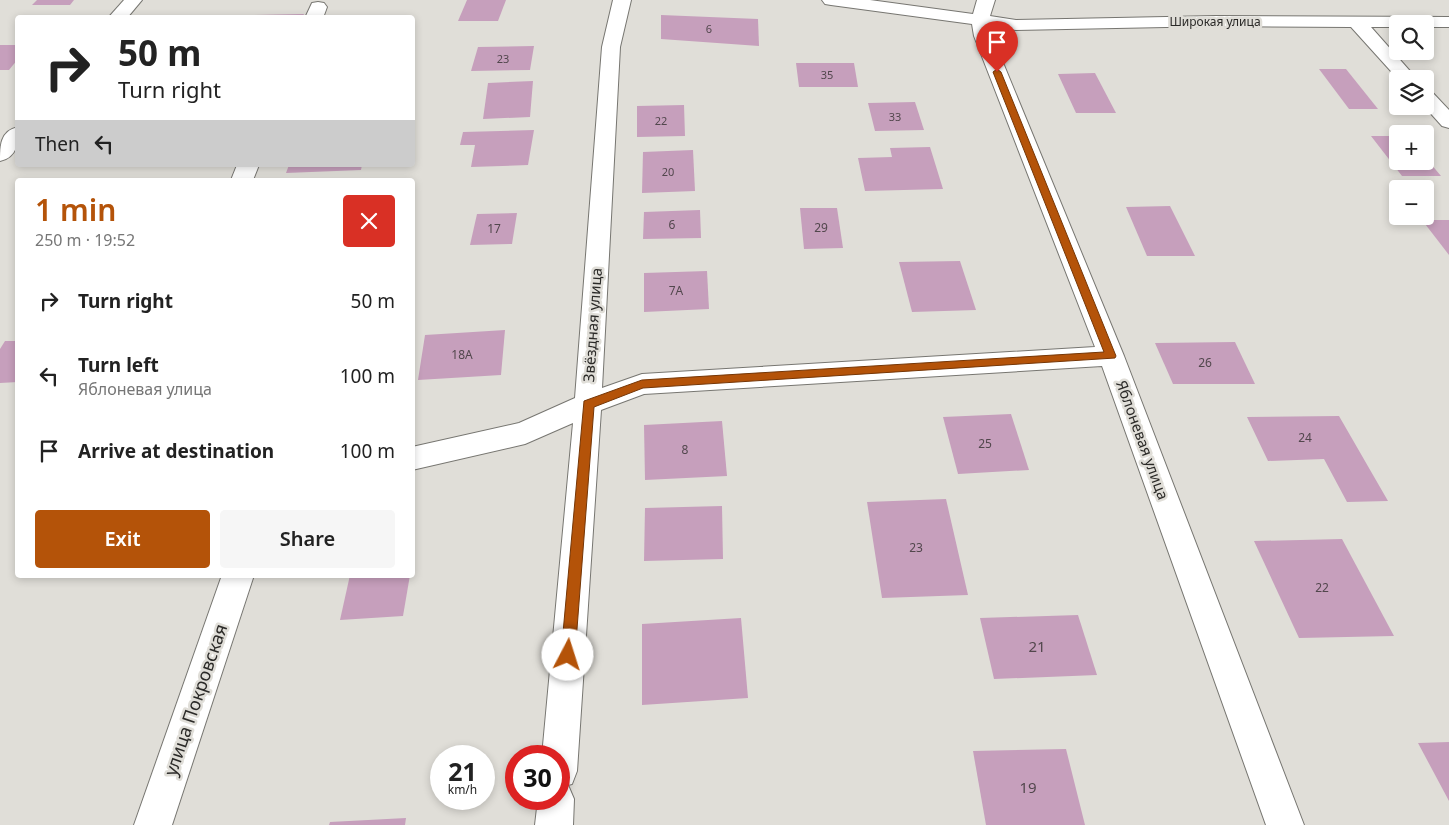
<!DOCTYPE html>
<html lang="en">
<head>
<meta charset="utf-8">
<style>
  body { margin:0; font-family:"Noto Sans",sans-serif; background:#f6f6f6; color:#222; height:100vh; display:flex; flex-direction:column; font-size:19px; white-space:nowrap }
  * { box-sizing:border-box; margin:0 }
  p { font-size:16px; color:#767676 }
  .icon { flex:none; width:28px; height:28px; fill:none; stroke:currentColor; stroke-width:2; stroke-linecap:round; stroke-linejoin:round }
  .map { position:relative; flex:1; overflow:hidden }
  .sheet { position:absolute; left:15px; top:178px; width:400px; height:400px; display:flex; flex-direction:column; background:#fff; border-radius:5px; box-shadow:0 2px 8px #0003 }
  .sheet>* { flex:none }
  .hud { position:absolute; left:15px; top:15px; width:400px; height:152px; border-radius:5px; box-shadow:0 2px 8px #0003; background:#fff; color:#222; overflow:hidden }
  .tools { position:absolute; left:1389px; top:15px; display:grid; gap:10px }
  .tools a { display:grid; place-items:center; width:45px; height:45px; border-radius:5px; background:#fff; box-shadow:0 2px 8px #0003; font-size:25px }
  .speed { position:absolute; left:430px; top:745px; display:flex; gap:10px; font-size:25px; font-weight:700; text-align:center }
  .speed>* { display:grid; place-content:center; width:65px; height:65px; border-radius:50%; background:#fff; box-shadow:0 2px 8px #0003; line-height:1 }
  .speed small { font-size:12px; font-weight:400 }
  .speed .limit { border:8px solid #d22; background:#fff; color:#111 }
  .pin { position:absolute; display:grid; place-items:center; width:42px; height:42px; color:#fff; margin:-51px -21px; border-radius:50% 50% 50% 0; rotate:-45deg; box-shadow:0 0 5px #0007 }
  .pin .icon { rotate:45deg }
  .me { position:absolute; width:55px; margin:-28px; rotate:5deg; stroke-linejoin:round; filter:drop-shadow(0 0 4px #0008) }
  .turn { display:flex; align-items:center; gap:18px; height:105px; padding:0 20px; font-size:22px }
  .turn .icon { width:65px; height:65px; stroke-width:2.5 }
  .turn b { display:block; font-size:35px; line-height:42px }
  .then { display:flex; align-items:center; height:48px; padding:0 20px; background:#0003; gap:10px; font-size:19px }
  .round { display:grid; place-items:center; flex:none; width:52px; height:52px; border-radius:5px; background:#f6f6f6 }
  .overview { display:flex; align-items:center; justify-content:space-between; height:85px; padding:0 20px }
  h1 { font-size:30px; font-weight:600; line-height:38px; color:#b45309 }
  .primary-button { display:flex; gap:10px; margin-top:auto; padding:10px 20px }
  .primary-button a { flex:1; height:58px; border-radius:5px; background:#b45309; color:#fff; font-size:20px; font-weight:600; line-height:58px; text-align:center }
  .primary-button a+a { background:#f6f6f6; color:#222 }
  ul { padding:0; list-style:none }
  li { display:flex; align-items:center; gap:15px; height:75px; padding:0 20px }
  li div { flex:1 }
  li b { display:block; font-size:19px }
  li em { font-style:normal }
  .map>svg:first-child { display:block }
  .building { fill:#c69fbc }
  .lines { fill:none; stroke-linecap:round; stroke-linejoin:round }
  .minor-casing { stroke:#777671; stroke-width:2 }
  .minor { fill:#fff; fill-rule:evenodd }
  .route { fill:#b45309; stroke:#753606 }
  .labels { text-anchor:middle; stroke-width:5; stroke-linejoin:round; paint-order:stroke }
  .far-number-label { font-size:11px; fill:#52474d }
  .far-street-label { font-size:12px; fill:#2b2a28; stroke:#e0ded8 }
  .number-label { font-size:12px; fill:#52474d }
  .street-label { font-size:15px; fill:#2b2a28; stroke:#e0ded8 }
  .near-number-label { font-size:15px; fill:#52474d }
  .near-street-label { font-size:18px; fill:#2b2a28; stroke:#e0ded8 }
</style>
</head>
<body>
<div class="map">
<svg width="1449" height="825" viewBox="0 0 1449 825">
  <rect width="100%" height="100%" fill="#e0ded8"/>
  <g class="building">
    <path d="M37,0H74L70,5H32Z"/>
    <path d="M467,0H506L498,21H458Z"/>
    <path d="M304,14L302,18H207V16Z"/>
    <path d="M661,15L758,19L759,46L661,39Z"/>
    <path d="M0,45H18V59L9,70H0Z"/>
    <path d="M534,46L530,70L471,71L478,47Z"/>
    <path d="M796,63H854L858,87H799Z"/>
    <path d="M1319,69H1346L1378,109H1349Z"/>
    <path d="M1095,73L1116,113H1076L1058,74Z"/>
    <path d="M533,81L530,117L483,119L488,83Z"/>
    <path d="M915,102L924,130L875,131L868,103Z"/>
    <path d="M684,105L685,136L637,137V106Z"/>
    <path d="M534,130L528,165L471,167L475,145H460L463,132Z"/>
    <path d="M1371,136H1398V161H1425V157L1441,176H1402Z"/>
    <path d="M930,147L943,189L865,191L858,158L892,157L890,148Z"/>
    <path d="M693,150L695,191L642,193L643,152Z"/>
    <path d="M289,165H362L361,170L286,173Z"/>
    <path d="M1170,206L1195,256H1147L1126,207Z"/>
    <path d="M800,208H837L843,248L804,249Z"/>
    <path d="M700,210L701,238L643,239L644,212Z"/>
    <path d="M517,213L512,244L470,245L477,214Z"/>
    <path d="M1422,220H1449V255Z"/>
    <path d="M960,261L976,310L912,312L899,262Z"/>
    <path d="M707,271L709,309L644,312V273Z"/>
    <path d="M505,330L501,375L418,380L425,335Z"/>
    <path d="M5,341H18V382L0,383V349Z"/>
    <path d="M1235,342L1255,384H1173L1155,343Z"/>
    <path d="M1011,414L1029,470L958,474L943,417Z"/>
    <path d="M1339,416L1388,501L1347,502L1324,459L1268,461L1247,417Z"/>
    <path d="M722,421L727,476L645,480L644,425Z"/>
    <path d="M946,499L968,595L882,598L867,502Z"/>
    <path d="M722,506L723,559L644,561L645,508Z"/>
    <path d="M1342,539L1394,636L1299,638L1254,541Z"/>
    <path d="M350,575H410L403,616L340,620Z"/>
    <path d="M1078,615L1097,675L994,679L980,618Z"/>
    <path d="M741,618L748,698L642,705V624Z"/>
    <path d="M1449,742V801L1418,743Z"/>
    <path d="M1066,749L1085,825H986L973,751Z"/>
    <path d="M406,818L405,825H329L330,822Z"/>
  </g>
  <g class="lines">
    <g class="minor-casing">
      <g id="minor">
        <path d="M124,0H142L127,18H108Z"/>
        <path d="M613,0H631L620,47L602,388L642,374L1095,347L974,36L972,24L831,5L825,4L822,0H870L973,14L977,0H995L990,16L1016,20L1216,16L1449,17V27H1425V24H1398V27H1371L1417,79H1398L1351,27L1216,26L1016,30L990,27L992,36L1124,356L1304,825H1266L1102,366L644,394L601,410L577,771L572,784L568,785L574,799L573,825H535L538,799H559V756H542L573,423L525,444L412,470V447L519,423L575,398L602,47Z"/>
        <path d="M318,2L324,3L327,7L323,18H305L312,3Z"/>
        <path d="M1425,90L1432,92L1449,110V128L1442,126L1424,106Z"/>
        <path d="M18,127C18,142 18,157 0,161C0,146 0,131 18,127Z"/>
        <path d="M237,165H259L253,180H231Z"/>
        <path d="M222,575H254L172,825H134Z"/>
      </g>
    </g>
    <use href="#minor" class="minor"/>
  </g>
  <path class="route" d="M997,69L1001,72L1116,356L1115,358L643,388L594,407L575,655L573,659L568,661L563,659L561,655L584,401L642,380L1104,352L993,72Z"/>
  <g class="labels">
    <g class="far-number-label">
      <text x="709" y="33">6</text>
      <text x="503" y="63">23</text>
      <text x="827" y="79">35</text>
      <text x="895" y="121">33</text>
      <text x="661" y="125">22</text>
      <text x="668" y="176">20</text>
    </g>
    <g class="far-street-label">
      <text x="1215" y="26">Широкая улица</text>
    </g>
    <g class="number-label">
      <text x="672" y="229">6</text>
      <text x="821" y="232">29</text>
      <text x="494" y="233">17</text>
      <text x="676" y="295">7А</text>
      <text x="462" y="359">18А</text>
      <text x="1205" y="367">26</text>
      <text x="1305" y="442">24</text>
      <text x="985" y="448">25</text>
      <text x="685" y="454">8</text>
      <text x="916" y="552">23</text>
      <text x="1322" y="592">22</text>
    </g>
    <g class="street-label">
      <text transform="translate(593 325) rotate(-86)" y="5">Звёздная улица</text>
      <text transform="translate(1142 440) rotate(70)" y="5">Яблоневая улица</text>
    </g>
    <g class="near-number-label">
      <text x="1037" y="652">21</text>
      <text x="1028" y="793">19</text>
    </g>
    <g class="near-street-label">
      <text transform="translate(196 700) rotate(-71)" y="6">улица Покровская</text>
    </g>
  </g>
</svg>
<div class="tools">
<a><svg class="icon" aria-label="search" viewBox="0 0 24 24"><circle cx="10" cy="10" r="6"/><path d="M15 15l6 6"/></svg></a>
<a><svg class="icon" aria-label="layers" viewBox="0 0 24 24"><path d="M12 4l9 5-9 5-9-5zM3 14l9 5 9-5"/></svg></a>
<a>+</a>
<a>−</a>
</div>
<div class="speed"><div>21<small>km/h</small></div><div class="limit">30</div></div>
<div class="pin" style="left:997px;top:72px;background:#d93025"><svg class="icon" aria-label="arrive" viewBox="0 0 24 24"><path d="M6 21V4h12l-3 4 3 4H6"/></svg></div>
<svg class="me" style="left:568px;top:655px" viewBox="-20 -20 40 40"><circle r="19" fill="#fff"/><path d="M0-13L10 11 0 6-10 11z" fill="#b45309"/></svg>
<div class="hud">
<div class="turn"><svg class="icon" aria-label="right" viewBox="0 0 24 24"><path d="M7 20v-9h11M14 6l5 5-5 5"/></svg><div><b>50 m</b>Turn right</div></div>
<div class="then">Then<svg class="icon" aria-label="left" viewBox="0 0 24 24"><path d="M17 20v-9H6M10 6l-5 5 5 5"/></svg></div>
</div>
<section class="sheet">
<div class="overview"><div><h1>1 min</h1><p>250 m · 19:52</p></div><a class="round" style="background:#d93025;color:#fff"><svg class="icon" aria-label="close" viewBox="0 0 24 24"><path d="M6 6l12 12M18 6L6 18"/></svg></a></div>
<ul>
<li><svg class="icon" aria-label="right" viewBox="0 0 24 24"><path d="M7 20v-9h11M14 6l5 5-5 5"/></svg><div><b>Turn right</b></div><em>50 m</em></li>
<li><svg class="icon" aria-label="left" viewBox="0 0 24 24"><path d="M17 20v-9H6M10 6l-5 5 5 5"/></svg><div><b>Turn left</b><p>Яблоневая улица</p></div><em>100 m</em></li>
<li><svg class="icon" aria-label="arrive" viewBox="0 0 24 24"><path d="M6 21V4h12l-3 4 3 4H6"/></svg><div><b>Arrive at destination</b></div><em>100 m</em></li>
</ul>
<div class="primary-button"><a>Exit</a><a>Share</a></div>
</section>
</div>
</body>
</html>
